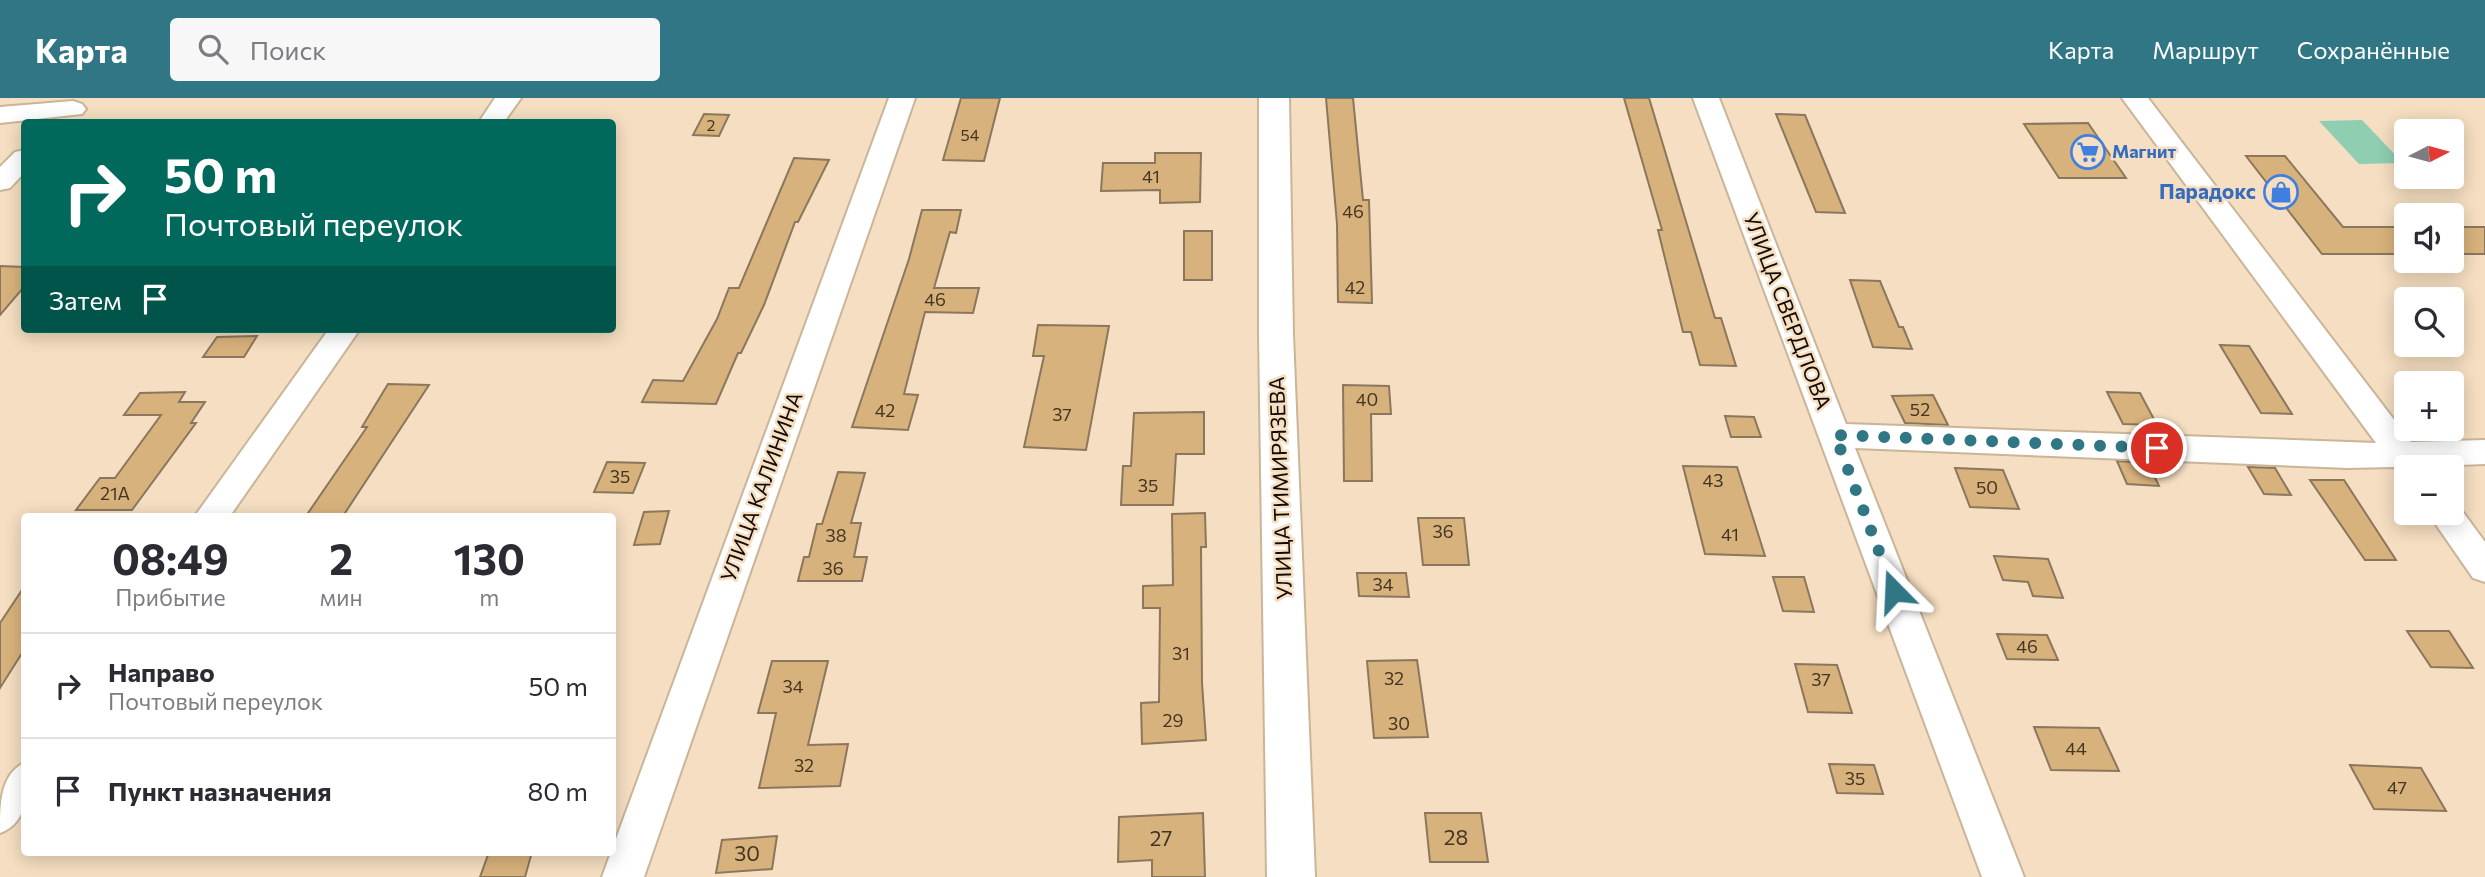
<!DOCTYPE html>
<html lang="ru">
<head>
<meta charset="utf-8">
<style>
  body { margin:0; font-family:Commissioner,sans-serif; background:#f7f7f7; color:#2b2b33; height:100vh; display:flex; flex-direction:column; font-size:26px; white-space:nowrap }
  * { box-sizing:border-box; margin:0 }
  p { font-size:23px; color:#7c7c81 }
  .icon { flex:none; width:38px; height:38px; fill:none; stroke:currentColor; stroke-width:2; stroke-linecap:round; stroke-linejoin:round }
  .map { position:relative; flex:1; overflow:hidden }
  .details { position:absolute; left:21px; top:415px; width:595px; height:343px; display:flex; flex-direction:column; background:#fff; border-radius:7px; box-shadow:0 4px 18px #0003 }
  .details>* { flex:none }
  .guide { position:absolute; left:21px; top:21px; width:595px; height:214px; border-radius:7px; box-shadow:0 4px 18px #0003; background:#00695c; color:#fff; overflow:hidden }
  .needle { width:46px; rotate:84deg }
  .tools { position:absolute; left:2394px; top:21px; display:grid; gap:14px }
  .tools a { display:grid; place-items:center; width:70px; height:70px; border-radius:7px; background:#fff; box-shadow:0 4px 18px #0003; font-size:35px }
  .pin { position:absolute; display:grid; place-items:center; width:60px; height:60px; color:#fff; margin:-30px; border:4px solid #fff; border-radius:50%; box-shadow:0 2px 7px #0007 }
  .me { position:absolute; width:77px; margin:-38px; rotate:339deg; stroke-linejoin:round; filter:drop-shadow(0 0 5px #0008) }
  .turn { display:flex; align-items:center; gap:24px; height:147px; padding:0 28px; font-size:32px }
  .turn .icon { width:91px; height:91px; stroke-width:2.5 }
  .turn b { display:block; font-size:49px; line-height:60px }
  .then { display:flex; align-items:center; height:66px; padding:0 28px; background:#0003; gap:14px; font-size:26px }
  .eta { display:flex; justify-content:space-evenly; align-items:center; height:119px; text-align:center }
  .eta b { font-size:42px; font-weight:700; line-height:49px }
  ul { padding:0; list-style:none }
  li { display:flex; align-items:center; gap:21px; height:105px; padding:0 28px; border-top:2px solid #e1e1e2 }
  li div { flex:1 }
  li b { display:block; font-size:26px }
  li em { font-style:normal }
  header { display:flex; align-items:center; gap:42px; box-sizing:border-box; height:98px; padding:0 35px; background:#317685; color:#fff }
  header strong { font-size:33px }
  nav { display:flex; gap:38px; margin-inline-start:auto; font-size:24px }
  .search { width:490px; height:63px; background:#f7f7f7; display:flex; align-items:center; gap:18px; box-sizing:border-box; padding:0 24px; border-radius:7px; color:#7c7c81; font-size:26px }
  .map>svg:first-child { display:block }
  .green { fill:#8fceb0 }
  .building { fill:#d8b27c; stroke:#8b775d; stroke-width:2 }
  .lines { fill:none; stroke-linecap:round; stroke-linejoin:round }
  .minor-casing { stroke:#cab598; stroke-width:4 }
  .major-casing { stroke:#cab598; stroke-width:4 }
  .minor { fill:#fff; fill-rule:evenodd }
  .major { fill:#fff; fill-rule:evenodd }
  .route { stroke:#317685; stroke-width:12; stroke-dasharray:0 21.6 }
  .labels { text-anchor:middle; stroke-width:5; stroke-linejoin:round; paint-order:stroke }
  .far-number-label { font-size:16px; fill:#443521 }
  .far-shop-label { font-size:18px; font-weight:bold; fill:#366cbe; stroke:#f5dec1; text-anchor:start }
  .number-label { font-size:18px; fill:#443521 }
  .shop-label { font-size:21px; font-weight:bold; fill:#366cbe; stroke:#f5dec1; text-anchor:end }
  .street-label { font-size:21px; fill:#130b03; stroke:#f5dec1 }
  .near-number-label { font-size:21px; fill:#443521 }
</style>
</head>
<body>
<header>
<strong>Карта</strong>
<div class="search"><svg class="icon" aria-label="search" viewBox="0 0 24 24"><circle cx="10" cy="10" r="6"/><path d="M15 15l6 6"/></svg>Поиск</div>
<nav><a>Карта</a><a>Маршрут</a><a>Сохранённые</a></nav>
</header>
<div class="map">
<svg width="2485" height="779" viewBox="0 0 2485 779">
  <rect width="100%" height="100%" fill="#f5dec1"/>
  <path class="green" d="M2362,22L2403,65L2359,66L2319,23Z"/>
  <g class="building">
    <path d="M961,0H1000L984,63L943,62Z"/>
    <path d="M1326,0H1353L1363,102H1369L1372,205L1338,204L1337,126Z"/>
    <path d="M1624,0H1649L1715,220H1721L1736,268L1700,267L1691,234H1683L1658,132H1662Z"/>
    <path d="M704,16L729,17L719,38L693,37Z"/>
    <path d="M1776,16L1805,17L1845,115L1816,114Z"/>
    <path d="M2088,25L2126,80H2059L2024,26Z"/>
    <path d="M1155,55H1201L1200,104L1160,105V92L1101,93L1103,65H1155Z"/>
    <path d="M2246,58H2285L2343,129H2406V156H2322Z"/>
    <path d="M794,60L829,62L798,124H795L764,207L741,255H738L716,306L642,304L653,282L683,283L717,221L729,190H739Z"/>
    <path d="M922,112H961L956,135L950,134L934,190H979L973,215L925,214L904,296L918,297L908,332L852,329L909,161Z"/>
    <rect x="2452" y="129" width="33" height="27"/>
    <rect x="1184" y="133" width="28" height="49"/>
    <path d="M0,168L24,169V189L0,217Z"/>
    <path d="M1850,182L1880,183L1899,229H1903L1912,251L1873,249Z"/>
    <path d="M1038,227L1109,228L1086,352L1024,349L1044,258H1033Z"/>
    <path d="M257,238L244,259H203L217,239Z"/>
    <path d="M2220,247L2249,248L2292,316L2261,315Z"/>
    <path d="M388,286L429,287L343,418H306L367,329H362Z"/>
    <path d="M1343,287L1389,288L1391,316H1371L1372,383H1344Z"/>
    <path d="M185,294L179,304H205L191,325H196L132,412H76L100,380H115L161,317H124L140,295Z"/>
    <path d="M2107,294L2140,295L2157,327L2123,326Z"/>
    <path d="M1933,297L1948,327L1905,325L1892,298Z"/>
    <path d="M1204,314V356H1176L1173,407H1121L1123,368H1131L1134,315Z"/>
    <path d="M1725,318L1754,319L1761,339H1731Z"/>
    <path d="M2117,363L2148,365L2159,388L2127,386Z"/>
    <path d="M607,364L645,365L633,395L594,394Z"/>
    <path d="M1683,368L1737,369L1765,458L1705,456Z"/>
    <path d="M2248,369L2275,370L2291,397L2264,396Z"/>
    <path d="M1955,370L2003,372L2019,411L1970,409Z"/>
    <path d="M838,374L865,375L851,425H861L854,459H867L862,483H798L804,459H809L817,426H822Z"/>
    <path d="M2310,382H2344L2396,462H2365Z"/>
    <path d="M669,413L660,446L634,447L644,414Z"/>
    <path d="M1205,415L1206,449H1201L1202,585L1206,642L1142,646L1141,605L1159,604L1160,510H1143V488L1173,487L1172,416Z"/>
    <path d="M1418,420H1464L1469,467H1423Z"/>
    <path d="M1994,458L2048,461L2063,500L2033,498L2028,484L2003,482Z"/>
    <path d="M1357,475H1406L1409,499L1359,498Z"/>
    <path d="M1773,479H1804L1814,514L1783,513Z"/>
    <path d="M24,489V552L0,590V525Z"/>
    <path d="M2407,533H2449L2473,570L2431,569Z"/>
    <path d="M1997,536L2047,537L2058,562L2007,561Z"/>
    <path d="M1417,562L1428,639L1374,640L1367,563Z"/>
    <path d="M772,563H828L808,647L848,646L840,688L759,690L776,615H758Z"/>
    <path d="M1795,566L1837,567L1852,615L1808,614Z"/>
    <path d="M2034,629L2099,630L2119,673L2051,672Z"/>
    <path d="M1829,666L1874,667L1883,696L1837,695Z"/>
    <path d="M2350,667L2421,670L2446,713L2374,711Z"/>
    <path d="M1203,715L1205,779H1152V762L1118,764L1119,719Z"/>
    <path d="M1425,715H1481L1488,764H1430Z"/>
    <path d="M777,738L772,771L716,775L722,742Z"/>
    <path d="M489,754H532L525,779H480Z"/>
  </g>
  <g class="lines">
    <g class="minor-casing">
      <g id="minor">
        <path d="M495,0H521L504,24H479Z"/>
        <path d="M889,0H915L644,779H602Z"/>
        <path d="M1693,0H1719L1846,326L2376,345L2122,0H2148L2411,344L2485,342V366L2406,369V379L2400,378L2394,369L2348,370L1855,350L2024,779H1982Z"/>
        <path d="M73,3L82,6L86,11L82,16L0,25V9Z"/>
        <path d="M24,52V75L10,90L0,92V69L15,54Z"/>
        <path d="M329,231H360L230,418H195Z"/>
        <path d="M2452,404L2457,406L2485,444V484L2473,480L2428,415H2452Z"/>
        <path d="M24,665C26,693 30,724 0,735C0,706 0,677 24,665Z"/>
      </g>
    </g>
    <g class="major-casing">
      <path id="major" d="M1259,0H1289L1293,236L1315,779H1267L1259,236Z"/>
    </g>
    <use href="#minor" class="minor"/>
    <use href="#major" class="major"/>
  </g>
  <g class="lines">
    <path class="route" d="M1894,493L1835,337L2157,350"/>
  </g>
  <defs>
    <g id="supermarket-ring" transform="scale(1.75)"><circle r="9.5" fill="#f5dec1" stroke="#3f7fe0" stroke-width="1.5"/><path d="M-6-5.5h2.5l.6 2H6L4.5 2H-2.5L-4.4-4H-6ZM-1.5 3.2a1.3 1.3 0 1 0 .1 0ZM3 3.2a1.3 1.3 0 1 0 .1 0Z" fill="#3f7fe0"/></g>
    <g id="shop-ring" transform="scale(1.75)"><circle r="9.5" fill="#f5dec1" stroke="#3f7fe0" stroke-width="1.5"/><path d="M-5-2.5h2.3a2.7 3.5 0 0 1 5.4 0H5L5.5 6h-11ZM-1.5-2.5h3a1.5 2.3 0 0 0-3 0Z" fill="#3f7fe0"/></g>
  </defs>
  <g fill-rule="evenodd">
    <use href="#supermarket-ring" x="2088" y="54"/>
    <use href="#shop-ring" x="2281" y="94"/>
  </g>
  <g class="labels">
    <g class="far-number-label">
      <text x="711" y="33">2</text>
      <text x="970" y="43">54</text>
    </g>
    <g class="far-shop-label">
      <text x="2112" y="60">Магнит</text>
    </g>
    <g class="number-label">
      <text x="1151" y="85">41</text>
      <text x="1353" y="120">46</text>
      <text x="1355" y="196">42</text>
      <text x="935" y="208">46</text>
      <text x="1367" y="308">40</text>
      <text x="1920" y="318">52</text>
      <text x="885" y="319">42</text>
      <text x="1062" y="323">37</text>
      <text x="620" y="385">35</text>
      <text x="1713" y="389">43</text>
      <text x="1148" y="394">35</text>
      <text x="1987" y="396">50</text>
      <text x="115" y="402">21А</text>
      <text x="1443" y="440">36</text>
      <text x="1730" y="443">41</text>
      <text x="836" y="444">38</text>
      <text x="833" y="477">36</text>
      <text x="1383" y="493">34</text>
      <text x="2027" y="555">46</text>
      <text x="1181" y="562">31</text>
      <text x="1394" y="587">32</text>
      <text x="1821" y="588">37</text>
      <text x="793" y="595">34</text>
      <text x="1173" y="629">29</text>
      <text x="1399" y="632">30</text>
      <text x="2076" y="657">44</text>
      <text x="804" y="674">32</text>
      <text x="1855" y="687">35</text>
      <text x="2397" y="696">47</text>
    </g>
    <g class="shop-label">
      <text x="2256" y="101">Парадокс</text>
    </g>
    <g class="street-label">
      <text transform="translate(1787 213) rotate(69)" y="7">УЛИЦА СВЕРДЛОВА</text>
      <text transform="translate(762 389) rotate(-70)" y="7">УЛИЦА КАЛИНИНА</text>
      <text transform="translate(1281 390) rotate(-92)" y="7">УЛИЦА ТИМИРЯЗЕВА</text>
    </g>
    <g class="near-number-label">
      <text x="1456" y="747">28</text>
      <text x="1161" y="748">27</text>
      <text x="747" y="763">30</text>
    </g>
  </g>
</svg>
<div class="tools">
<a><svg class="needle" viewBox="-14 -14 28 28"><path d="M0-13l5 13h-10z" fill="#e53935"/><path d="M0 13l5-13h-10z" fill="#7c7c81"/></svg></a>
<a><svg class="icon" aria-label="sound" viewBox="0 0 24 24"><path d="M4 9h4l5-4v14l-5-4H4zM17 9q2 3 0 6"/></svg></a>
<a><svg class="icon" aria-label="search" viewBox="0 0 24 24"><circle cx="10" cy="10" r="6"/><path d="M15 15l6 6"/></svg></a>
<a>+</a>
<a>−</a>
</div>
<div class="pin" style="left:2157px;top:350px;background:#d93025"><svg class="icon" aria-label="arrive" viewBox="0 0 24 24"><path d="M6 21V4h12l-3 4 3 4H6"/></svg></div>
<svg class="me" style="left:1894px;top:493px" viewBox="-20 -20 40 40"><path d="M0-17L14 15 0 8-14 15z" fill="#317685" stroke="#fff" stroke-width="4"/></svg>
<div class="guide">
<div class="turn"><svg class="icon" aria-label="right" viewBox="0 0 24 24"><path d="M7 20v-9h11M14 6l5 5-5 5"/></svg><div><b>50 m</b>Почтовый переулок</div></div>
<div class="then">Затем<svg class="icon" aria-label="arrive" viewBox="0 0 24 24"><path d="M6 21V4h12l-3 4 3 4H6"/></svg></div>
</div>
<section class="details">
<div class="eta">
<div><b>08:49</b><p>Прибытие</p></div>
<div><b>2</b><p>мин</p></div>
<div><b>130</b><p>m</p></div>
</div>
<ul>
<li><svg class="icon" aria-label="right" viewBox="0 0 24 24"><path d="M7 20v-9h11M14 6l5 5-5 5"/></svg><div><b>Направо</b><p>Почтовый переулок</p></div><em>50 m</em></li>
<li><svg class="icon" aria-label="arrive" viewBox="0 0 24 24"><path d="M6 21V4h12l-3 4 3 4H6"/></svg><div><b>Пункт назначения</b></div><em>80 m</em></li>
</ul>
</section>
</div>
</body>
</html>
